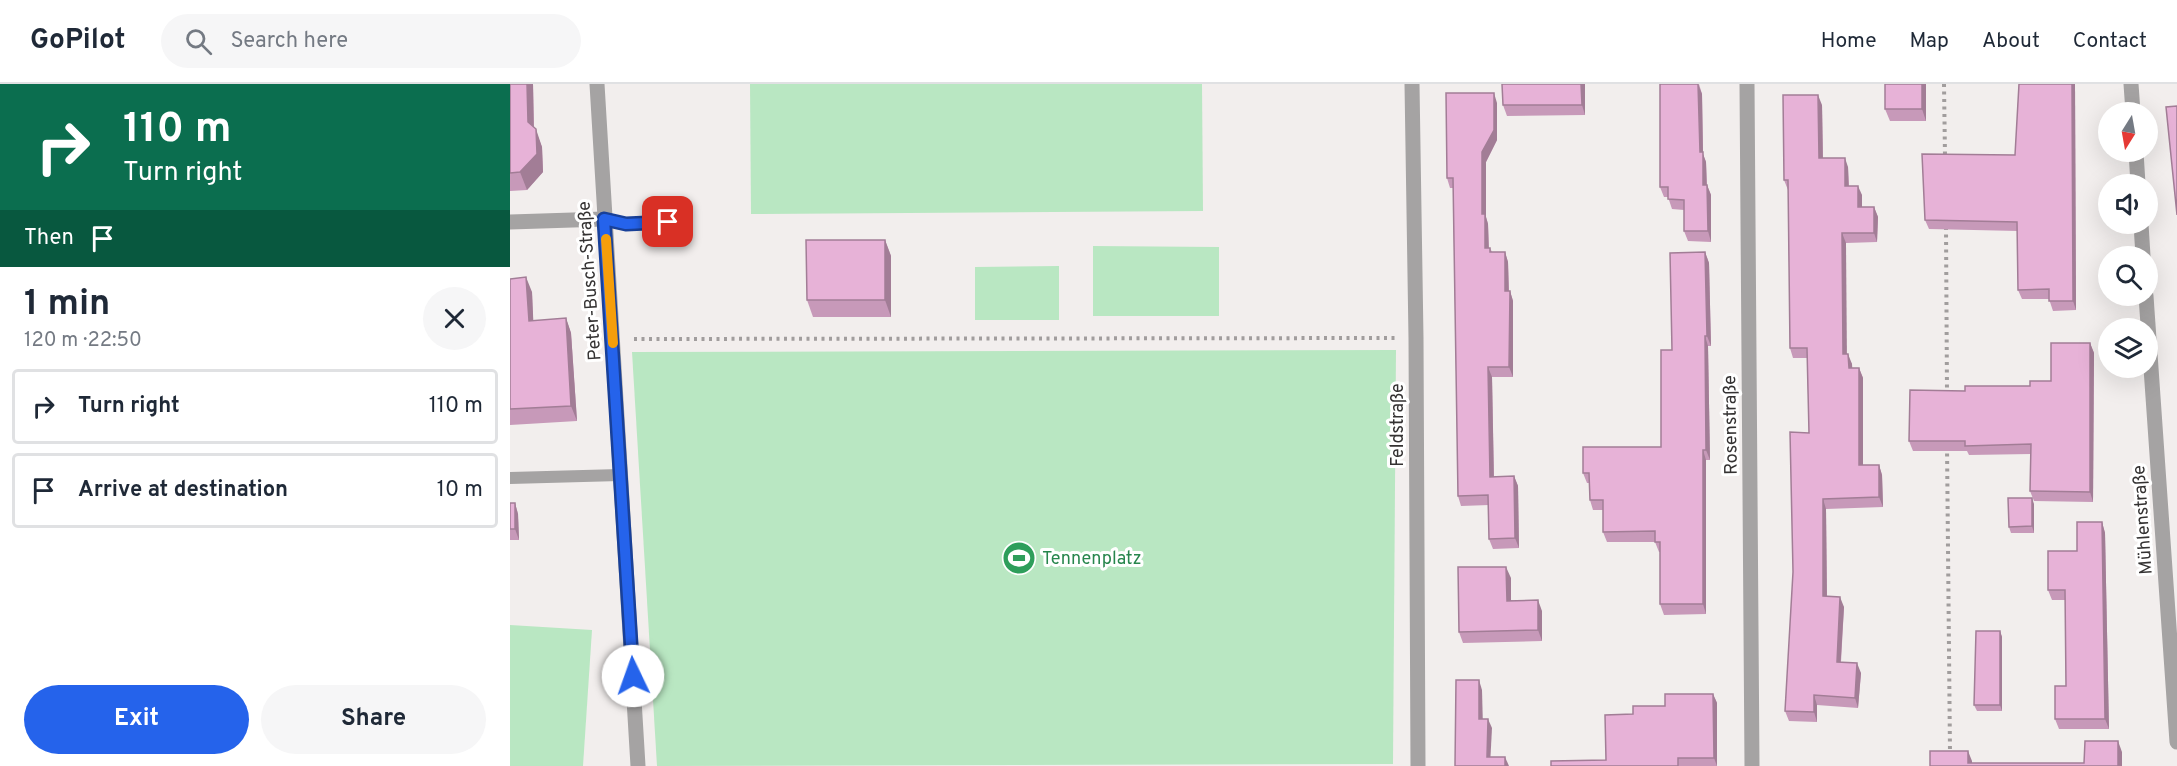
<!DOCTYPE html>
<html lang="en">
<head>
<meta charset="utf-8">
<style>
  body { margin:0; font-family:Overpass,sans-serif; background:#f6f6f7; color:#1f2937; height:100vh; display:flex; flex-direction:column; font-size:22px; white-space:nowrap }
  * { box-sizing:border-box; margin:0 }
  p { font-size:20px; color:#747a83 }
  .icon { flex:none; width:33px; height:33px; fill:none; stroke:currentColor; stroke-width:2; stroke-linecap:round; stroke-linejoin:round }
  .map { position:relative; flex:1; overflow:hidden }
  .panel { display:flex; flex-direction:column; background:#fff; width:510px }
  .panel>* { flex:none }
  .top-card { background:#0b6e4f; color:#fff; overflow:hidden }
  .needle { width:39px; rotate:191deg }
  .fabs { position:absolute; left:1588px; top:18px; display:grid; gap:12px }
  .fabs a { display:grid; place-items:center; width:60px; height:60px; border-radius:50%; background:#fff; box-shadow:0 6px 24px #0002; font-size:30px }
  .pin { position:absolute; display:grid; place-items:center; width:51px; height:51px; color:#fff; margin:-26px; border-radius:12px; box-shadow:0 3px 9px #0006 }
  .me { position:absolute; width:66px; margin:-33px; rotate:357deg; stroke-linejoin:round; filter:drop-shadow(0 0 4px #0008) }
  .turn { display:flex; align-items:center; gap:21px; height:126px; padding:0 24px; font-size:27px }
  .turn .icon { width:78px; height:78px; stroke-width:2.5 }
  .turn b { display:block; font-size:42px; line-height:51px }
  .then { display:flex; align-items:center; height:57px; padding:0 24px; background:#0003; gap:12px; font-size:22px }
  .round { display:grid; place-items:center; flex:none; width:63px; height:63px; border-radius:32px; background:#f6f6f7 }
  .overview { display:flex; align-items:center; justify-content:space-between; height:102px; padding:0 24px }
  h1 { font-size:36px; font-weight:700; line-height:45px }
  .primary-button { display:flex; gap:12px; margin-top:auto; padding:12px 24px }
  .primary-button a { flex:1; height:69px; border-radius:36px; background:#2563eb; color:#fff; font-size:24px; font-weight:700; line-height:69px; text-align:center }
  .primary-button a+a { background:#f6f6f7; color:#1f2937 }
  ul { padding:0; list-style:none }
  li { display:flex; align-items:center; gap:18px; height:75px; margin:0 12px 9px; padding:0 12px; border:3px solid #e0e1e3; border-radius:6px }
  li div { flex:1 }
  li b { display:block; font-size:22px }
  li em { font-style:normal }
  header { display:flex; align-items:center; gap:36px; box-sizing:border-box; height:84px; padding:0 30px; background:#fff; border-bottom:2px solid #e0e1e3 }
  header strong { font-size:28px }
  nav { display:flex; gap:33px; margin-inline-start:auto; font-size:21px }
  .search { width:420px; height:54px; background:#f6f6f7; display:flex; align-items:center; gap:15px; box-sizing:border-box; padding:0 21px; border-radius:33px; color:#747a83; font-size:22px }
  main { display:flex; flex:1; min-height:0 }
  .map>svg:first-child { display:block }
  .green { fill:#b9e7c2 }
  .lines { fill:none; stroke-linecap:round; stroke-linejoin:round }
  .path { stroke:#a19d9d; stroke-width:4; stroke-dasharray:3 4.5; stroke-linecap:butt }
  .service { stroke:#a5a3a3; stroke-width:12 }
  .minor { stroke:#a5a3a3; stroke-width:15 }
  .wall { fill:#c799b9 }
  .shaded-wall { fill:#a27d96 }
  .building { fill:#e7b2d7; stroke:#a27d96; stroke-width:1.5 }
  .route-casing { stroke:#184099; stroke-width:15 }
  .route { stroke:#2563eb; stroke-width:10 }
  .slow { stroke:#f59e0b; stroke-width:10 }
  .labels { text-anchor:middle; stroke-width:6; stroke-linejoin:round; paint-order:stroke }
  .street-label { font-size:18px; fill:#343232; stroke:#fff }
  .leisure-label { font-size:18px; fill:#27864d; stroke:#fff; text-anchor:start }
</style>
</head>
<body>
<header>
<strong>GoPilot</strong>
<div class="search"><svg class="icon" aria-label="search" viewBox="0 0 24 24"><circle cx="10" cy="10" r="6"/><path d="M15 15l6 6"/></svg>Search here</div>
<nav><a>Home</a><a>Map</a><a>About</a><a>Contact</a></nav>
</header>
<main>
<section class="panel">
<div class="top-card">
<div class="turn"><svg class="icon" aria-label="right" viewBox="0 0 24 24"><path d="M7 20v-9h11M14 6l5 5-5 5"/></svg><div><b>110 m</b>Turn right</div></div>
<div class="then">Then<svg class="icon" aria-label="arrive" viewBox="0 0 24 24"><path d="M6 21V4h12l-3 4 3 4H6"/></svg></div>
</div>
<div class="overview"><div><h1>1 min</h1><p>120 m · 22:50</p></div><a class="round"><svg class="icon" aria-label="close" viewBox="0 0 24 24"><path d="M6 6l12 12M18 6L6 18"/></svg></a></div>
<ul>
<li><svg class="icon" aria-label="right" viewBox="0 0 24 24"><path d="M7 20v-9h11M14 6l5 5-5 5"/></svg><div><b>Turn right</b></div><em>110 m</em></li>
<li><svg class="icon" aria-label="arrive" viewBox="0 0 24 24"><path d="M6 21V4h12l-3 4 3 4H6"/></svg><div><b>Arrive at destination</b></div><em>10 m</em></li>
</ul>
<div class="primary-button"><a>Exit</a><a>Share</a></div>
</section>
<div class="map">
<svg width="1667" height="682" viewBox="0 0 1667 682">
  <rect width="100%" height="100%" fill="#f2eeed"/>
  <g class="green">
    <path d="M240,0H692L693,127L241,130Z"/>
    <path d="M583,162L709,163V232H583Z"/>
    <path d="M549,182V236H465V183Z"/>
    <path d="M886,266L883,680L147,682L122,268Z"/>
    <path d="M0,541L82,546L73,682H0Z"/>
  </g>
  <g class="lines">
    <g class="path">
      <path d="M1434,0L1435,72"/>
      <path d="M1436,143L1437,309"/>
      <path d="M124,255L885,254"/>
      <path d="M1437,362L1440,669"/>
    </g>
    <g class="service">
      <path d="M94,135L116,140L158,138"/>
      <path d="M0,394L110,391"/>
    </g>
    <g class="minor">
      <path d="M87,0L128,682"/>
      <path d="M902,0L906,254L908,682"/>
      <path d="M1237,0L1242,682"/>
      <path d="M1621,0L1623,28"/>
      <path d="M1626,68L1628,100"/>
      <path d="M0,138L94,135"/>
      <path d="M1631,140L1633,172"/>
      <path d="M1636,212L1667,658"/>
    </g>
  </g>
  <g class="wall">
    <path d="M0,0H23L24,43L32,63L33,88L17,106L0,107Z"/>
    <path d="M1075,0V31L997,32L993,21Z"/>
    <path d="M1189,0L1192,10L1193,70L1196,78L1197,101L1201,111V158L1178,157L1174,147V126L1162,125L1158,113H1154L1150,103Z"/>
    <path d="M1375,0H1416V37H1380L1375,25Z"/>
    <path d="M1509,0H1565L1566,226L1543,227L1539,215H1512L1508,206V147L1419,145L1415,136L1505,71Z"/>
    <path d="M987,19V56L976,78V133L978,140L979,164H980L982,168H995L998,178L999,207H1000L1003,217V293H982L984,393L1004,392L1008,402L1009,464L983,465L979,455V421L951,422L948,412L943,104H940L937,94Z"/>
    <path d="M1312,21L1313,74L1338,83L1339,102L1352,111V123H1364L1368,133L1367,158L1336,159V270L1342,280V284H1349L1353,294V381H1369L1372,391L1373,423L1316,425L1317,512L1334,523L1331,578L1351,589L1348,624L1307,621V638L1279,637L1275,627L1299,349L1297,274H1283L1280,264L1278,106L1274,96Z"/>
    <path d="M375,156L381,172V233H303L297,216Z"/>
    <path d="M1195,168L1199,179L1201,262H1198L1200,376H1196V530L1154,531L1150,520V468H1149L1145,458H1097L1093,448V426H1083L1080,416L1079,399H1077L1073,389L1151,363L1162,266Z"/>
    <path d="M0,195L22,208L23,237L56,234L61,249L67,337L0,341Z"/>
    <path d="M1580,259L1584,269L1583,418L1524,417L1520,407L1521,370L1459,371L1457,367H1403L1399,357L1455,307L1520,302L1541,297Z"/>
    <path d="M0,419H5L8,430L9,456H0Z"/>
    <path d="M1524,420V449H1501L1499,443Z"/>
    <path d="M1592,438L1595,449L1599,645H1549L1545,635L1556,602L1555,516H1542L1538,506L1567,467Z"/>
    <path d="M1001,494V516L1032,527V557L953,559L949,548Z"/>
    <path d="M1490,547L1492,553V627H1467L1464,621Z"/>
    <path d="M1203,610L1207,619V682H1041L1096,676L1123,630Z"/>
  </g>
  <g class="shaded-wall">
    <path d="M17,0H23L24,56L18,38Z"/>
    <path d="M1071,0H1075V31L1072,21Z"/>
    <path d="M1188,0L1192,10L1193,70L1196,78L1197,111L1193,101L1190,68Z"/>
    <path d="M1412,0H1416V37L1412,25Z"/>
    <path d="M1562,0H1565L1566,226L1563,217Z"/>
    <path d="M984,9L987,19V56L976,78V133L978,140L979,174L975,164L972,130V68Z"/>
    <path d="M1308,11L1312,21L1313,84L1309,74Z"/>
    <path d="M26,45L32,63L33,88L17,106L10,88Z"/>
    <path d="M1335,74L1338,83L1339,112L1335,102Z"/>
    <path d="M1197,101L1201,111V158L1198,147Z"/>
    <path d="M1348,102L1352,111V133L1348,123Z"/>
    <path d="M1364,123L1368,133L1367,158L1364,149Z"/>
    <path d="M1332,149L1336,159L1337,280L1333,270Z"/>
    <path d="M375,156L381,172V233L375,216Z"/>
    <path d="M995,168L998,178L999,217L995,207Z"/>
    <path d="M1195,168L1199,179L1201,262L1197,252Z"/>
    <path d="M16,193L22,208L24,252L19,237Z"/>
    <path d="M1000,207L1003,217V293L999,283Z"/>
    <path d="M56,234L61,249L67,337L61,322Z"/>
    <path d="M1195,252L1198,262L1200,376L1196,366Z"/>
    <path d="M1580,259L1584,269L1583,418L1580,408Z"/>
    <path d="M1338,270L1342,280L1343,294L1339,284Z"/>
    <path d="M978,283L982,293L984,403L980,393Z"/>
    <path d="M1349,284L1353,294V391L1349,381Z"/>
    <path d="M1193,366L1196,376V530L1193,520Z"/>
    <path d="M1369,381L1372,391L1373,423L1369,413Z"/>
    <path d="M1004,392L1008,402L1009,464L1005,454Z"/>
    <path d="M1522,414L1524,420V449L1522,442Z"/>
    <path d="M1313,415L1316,425L1317,522L1313,512Z"/>
    <path d="M5,419L8,430L9,456L5,445Z"/>
    <path d="M1592,438L1595,449L1599,645L1595,635Z"/>
    <path d="M996,483L1001,494V528L997,517Z"/>
    <path d="M1330,513L1334,523L1330,588L1327,578Z"/>
    <path d="M1028,516L1032,527V557L1028,546Z"/>
    <path d="M1490,547L1492,553V627L1490,621Z"/>
    <path d="M1347,579L1351,589L1348,624L1345,614Z"/>
    <path d="M969,596L972,606L973,644L969,635Z"/>
    <path d="M1203,610L1207,619V682L1204,674Z"/>
    <path d="M1304,611L1307,621V638L1304,628Z"/>
    <path d="M978,635L982,644L980,682L977,673Z"/>
    <path d="M1608,657L1612,668V682H1608Z"/>
    <path d="M1458,667L1462,677V682L1458,679Z"/>
    <path d="M995,673L999,682H995Z"/>
  </g>
  <g class="building">
    <path d="M0,0H17L18,38L26,45L27,70L10,88L0,89Z"/>
    <path d="M992,0H1071L1072,21H993Z"/>
    <path d="M1150,0H1188L1190,68H1193V101H1197L1198,147H1174V116L1158,115V103H1150Z"/>
    <rect x="1375" y="0" width="37" height="25"/>
    <path d="M1509,0H1562L1563,217H1539V205L1508,206L1507,138L1415,136L1412,70L1505,71Z"/>
    <path d="M936,9H984V46L972,68V130H975V164H980V168H995V207H1000L999,283H978L980,393L1004,392L1005,454L979,455L978,411L948,412L943,94H937Z"/>
    <path d="M1273,11H1308L1309,74H1335V102H1348V123H1364V149H1332L1333,270H1338L1339,284H1349V381H1369V413L1313,415V512L1330,513L1327,578L1347,579L1345,614L1304,611V628L1275,627L1283,488L1280,348L1299,349L1297,264H1280L1278,96H1274Z"/>
    <path d="M1667,22V131L1656,23Z"/>
    <path d="M296,156H375V216H297Z"/>
    <path d="M1195,168L1197,252H1195L1196,366H1193V520H1150V458H1145V447L1093,448V416H1080L1079,389H1073V363H1151V266H1162L1160,169Z"/>
    <path d="M16,193L19,237L56,234L61,322L0,325V195Z"/>
    <path d="M1541,259H1580V408L1520,407L1521,360L1455,362V357H1399L1400,306L1455,307V302H1520V297H1541Z"/>
    <path d="M1498,414H1522V442L1499,443Z"/>
    <rect x="0" y="419" width="5" height="26"/>
    <path d="M1567,438H1592L1595,635H1545V602H1556L1555,506H1538V467H1567Z"/>
    <path d="M948,483H996L997,517L1028,516V546L949,548Z"/>
    <path d="M1466,547H1490V621H1464Z"/>
    <path d="M946,596H969V635H978L977,673H995V682H945Z"/>
    <path d="M1155,610H1203L1204,674H1168V682H1041V677L1096,676L1095,631L1123,630V622H1155Z"/>
    <path d="M1575,657H1608V682H1420V667H1458V679H1574Z"/>
  </g>
  <g class="lines">
    <g class="route-casing">
      <path id="route" d="M123,592L94,135L116,140L158,138"/>
    </g>
    <use href="#route" class="route"/>
    <path class="slow" d="M96,155L103,259"/>
  </g>
  <defs>
    <g id="stadium-disc" transform="scale(1.725)"><circle r="9.5" fill="#2e9e5b" stroke="#fff"/><path d="M0-5a6.5 5 0 1 0 0 10a6.5 5 0 1 0 0-10ZM-3.5-1.8h7v3.6h-7Z" fill="#fff"/></g>
  </defs>
  <g fill-rule="evenodd">
    <use href="#stadium-disc" x="509" y="474"/>
  </g>
  <g class="labels">
    <g class="street-label">
      <text transform="translate(79 197) rotate(-94)" y="6">Peter-Busch-Straße</text>
      <text transform="translate(887 341) rotate(-90)" y="6">Feldstraße</text>
      <text transform="translate(1220 341) rotate(-91)" y="6">Rosenstraße</text>
      <text transform="translate(1632 436) rotate(-94)" y="6">Mühlenstraße</text>
    </g>
    <g class="leisure-label">
      <text x="532" y="480">Tennenplatz</text>
    </g>
  </g>
</svg>
<div class="fabs">
<a><svg class="needle" viewBox="-14 -14 28 28"><path d="M0-13l5 13h-10z" fill="#e53935"/><path d="M0 13l5-13h-10z" fill="#747a83"/></svg></a>
<a><svg class="icon" aria-label="sound" viewBox="0 0 24 24"><path d="M4 9h4l5-4v14l-5-4H4zM17 9q2 3 0 6"/></svg></a>
<a><svg class="icon" aria-label="search" viewBox="0 0 24 24"><circle cx="10" cy="10" r="6"/><path d="M15 15l6 6"/></svg></a>
<a><svg class="icon" aria-label="layers" viewBox="0 0 24 24"><path d="M12 4l9 5-9 5-9-5zM3 14l9 5 9-5"/></svg></a>
</div>
<div class="pin" style="left:158px;top:138px;background:#d93025"><svg class="icon" aria-label="arrive" viewBox="0 0 24 24"><path d="M6 21V4h12l-3 4 3 4H6"/></svg></div>
<svg class="me" style="left:123px;top:592px" viewBox="-20 -20 40 40"><circle r="19" fill="#fff"/><path d="M0-13L10 11 0 6-10 11z" fill="#2563eb"/></svg>
</div>
</main>
</body>
</html>
